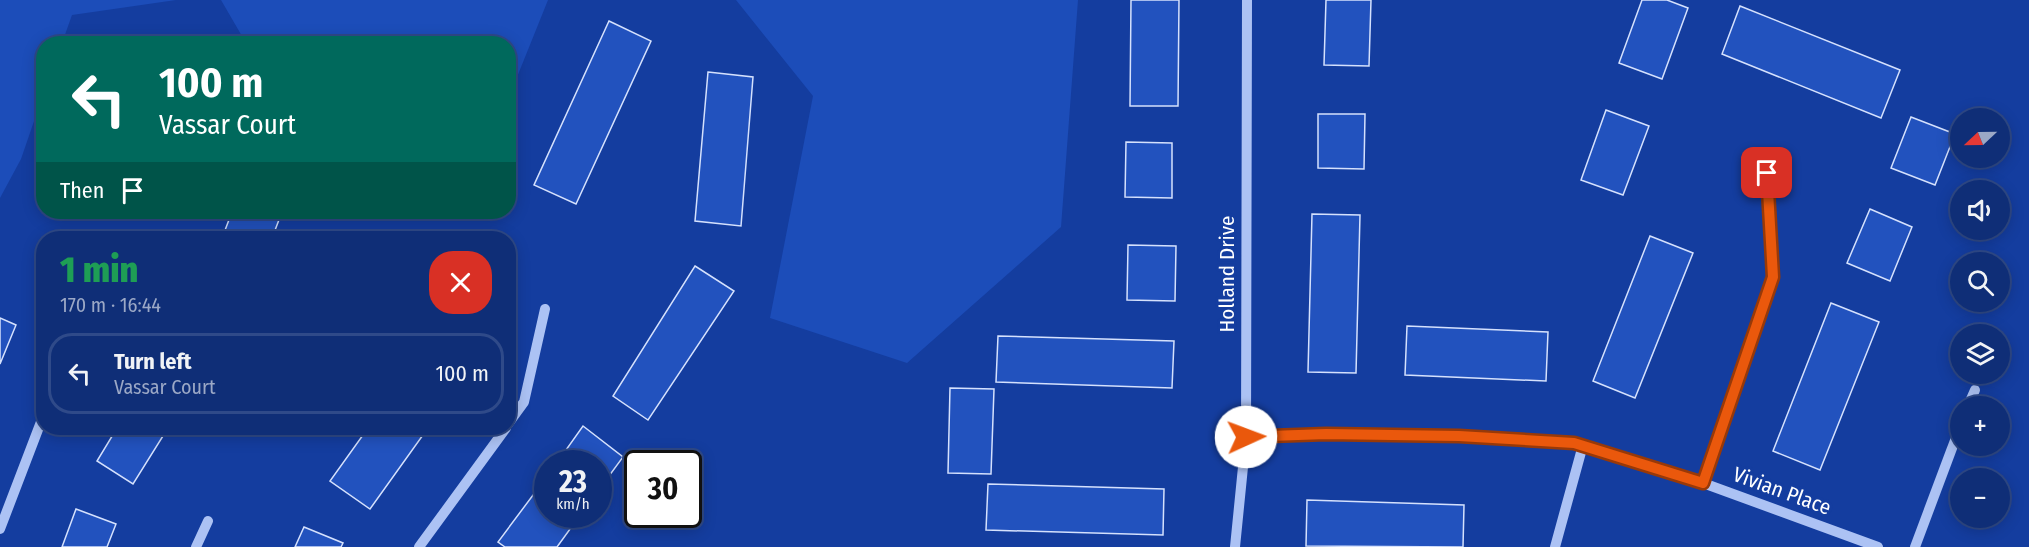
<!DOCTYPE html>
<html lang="en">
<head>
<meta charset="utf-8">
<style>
  body { margin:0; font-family:"Fira Sans Condensed",sans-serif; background:#18367c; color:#f1f3f6; height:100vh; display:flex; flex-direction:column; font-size:22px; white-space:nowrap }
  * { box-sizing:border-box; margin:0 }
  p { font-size:20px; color:#9ba8c6 }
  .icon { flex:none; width:33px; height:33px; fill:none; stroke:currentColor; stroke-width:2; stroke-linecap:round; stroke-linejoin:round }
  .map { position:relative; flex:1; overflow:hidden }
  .panel { position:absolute; left:36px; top:231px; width:480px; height:204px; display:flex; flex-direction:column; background:#0f2e77; border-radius:24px; box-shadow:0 3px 15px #0003,0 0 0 2px #2f4a89 }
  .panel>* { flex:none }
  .guide { position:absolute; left:36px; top:36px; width:480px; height:183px; border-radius:24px; box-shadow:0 3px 15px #0003,0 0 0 2px #2f4a89; background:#00695c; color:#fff; overflow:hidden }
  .needle { width:39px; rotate:248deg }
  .buttons { position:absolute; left:1950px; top:108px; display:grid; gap:12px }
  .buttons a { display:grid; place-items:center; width:60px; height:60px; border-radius:50%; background:#0f2e77; box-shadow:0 3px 15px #0003,0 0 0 2px #2f4a89; font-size:30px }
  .speed { position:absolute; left:534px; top:450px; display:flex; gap:12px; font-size:30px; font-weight:700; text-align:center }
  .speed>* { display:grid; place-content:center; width:78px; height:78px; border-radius:50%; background:#0f2e77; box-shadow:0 3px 15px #0003,0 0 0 2px #2f4a89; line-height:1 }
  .speed small { font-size:15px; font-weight:400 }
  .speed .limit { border:3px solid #111; border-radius:9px; background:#fff; color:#111 }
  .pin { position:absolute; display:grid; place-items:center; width:51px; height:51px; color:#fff; margin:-26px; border-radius:12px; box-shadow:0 3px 9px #0006 }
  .me { position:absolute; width:66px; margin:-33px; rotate:88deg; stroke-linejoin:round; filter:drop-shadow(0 0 4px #0008) }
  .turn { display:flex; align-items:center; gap:21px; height:126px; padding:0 24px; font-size:27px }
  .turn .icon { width:78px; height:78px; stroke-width:2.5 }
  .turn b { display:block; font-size:42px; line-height:51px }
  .then { display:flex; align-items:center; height:57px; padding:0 24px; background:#0003; gap:12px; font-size:22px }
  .round { display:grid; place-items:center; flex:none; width:63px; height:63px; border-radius:24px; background:#18367c }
  .summary { display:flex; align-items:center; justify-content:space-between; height:102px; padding:0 24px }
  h1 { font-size:36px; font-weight:800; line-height:45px; color:#1e9e55 }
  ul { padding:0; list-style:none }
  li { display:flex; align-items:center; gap:18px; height:81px; margin:0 12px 9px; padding:0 12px; border:3px solid #2f4a89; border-radius:24px }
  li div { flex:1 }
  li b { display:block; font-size:22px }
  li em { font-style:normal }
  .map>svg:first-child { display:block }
  .green { fill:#1c4db9 }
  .building { fill:#2252be; stroke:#d5e1fd; stroke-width:1.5 }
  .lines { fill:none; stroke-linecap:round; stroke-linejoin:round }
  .minor { stroke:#acc2f4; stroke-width:10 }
  .route-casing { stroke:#983908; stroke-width:15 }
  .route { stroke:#ea580c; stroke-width:10 }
  .labels { text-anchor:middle; stroke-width:6; stroke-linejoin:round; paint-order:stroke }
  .street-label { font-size:21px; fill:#fff; stroke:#143d9f }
</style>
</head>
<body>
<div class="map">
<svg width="2029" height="547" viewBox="0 0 2029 547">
  <rect width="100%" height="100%" fill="#143d9f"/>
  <g class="green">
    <path d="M0,0H176L72,15L62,43L44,44L43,95L21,159L0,198Z"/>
    <path d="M221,0H548L509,97L508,44L246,43Z"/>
    <path d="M736,0H1078L1061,227L907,363L770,318L813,96Z"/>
  </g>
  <g class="building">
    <path d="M1131,0H1179L1178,106H1130Z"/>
    <path d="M1326,0H1371L1369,66L1324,65Z"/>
    <path d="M1642,0H1667L1688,8L1662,79L1619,63Z"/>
    <path d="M1740,6L1900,70L1881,118L1722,54Z"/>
    <path d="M609,21L651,41L576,204L534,185Z"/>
    <path d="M708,72L753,77L741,226L695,221Z"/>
    <path d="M1606,110L1649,126L1623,195L1581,180Z"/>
    <path d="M1318,114H1365L1364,169L1318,168Z"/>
    <path d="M1911,117L1955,134L1935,185L1891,168Z"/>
    <path d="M1126,142L1172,143V198L1125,197Z"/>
    <path d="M1870,209L1912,227L1890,281L1847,263Z"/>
    <path d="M232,212H282L272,238H222Z"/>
    <path d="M1312,214L1360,215L1356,373L1308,372Z"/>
    <path d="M1650,236L1693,253L1635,398L1593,381Z"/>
    <path d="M1128,245L1176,246L1175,301L1127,300Z"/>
    <path d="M695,266L734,291L648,420L613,396Z"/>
    <path d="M1831,303L1879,322L1820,470L1773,451Z"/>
    <path d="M0,318L16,325L0,364Z"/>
    <path d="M1407,326L1548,332L1546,381L1405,375Z"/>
    <path d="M998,336L1174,341L1172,388L996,382Z"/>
    <path d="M950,388L994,389L991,474L948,473Z"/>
    <path d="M583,426L623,457L598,491V464H556Z"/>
    <path d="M117,428H168L133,484L97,461Z"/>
    <path d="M368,428H428L370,509L330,481Z"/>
    <path d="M548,475V514H581L557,547H505L498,542Z"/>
    <path d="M988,484L1164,489L1163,535L986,530Z"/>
    <path d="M1307,500L1464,505L1463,547L1306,546Z"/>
    <path d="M76,509L116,524L107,547H62Z"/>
    <path d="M304,527L343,543L341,547H295Z"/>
  </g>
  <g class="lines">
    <g class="minor">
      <path d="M1968,406L1975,390"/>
      <path d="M508,424L524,402L545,309"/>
      <path d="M1246,437L1326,434L1459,436L1574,443L1703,483L1878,547"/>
      <path d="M1703,483L1773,277L1767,173"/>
      <path d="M0,529L44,414"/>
      <path d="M196,547L208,521"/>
      <path d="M419,547L506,428"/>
      <path d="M1235,547L1246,437L1247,0"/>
      <path d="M1555,547L1583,445"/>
      <path d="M1915,547L1960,427"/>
    </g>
  </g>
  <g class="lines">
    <g class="route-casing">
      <path id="route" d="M1246,437L1326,434L1459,436L1574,443L1703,483L1773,277L1767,173"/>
    </g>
    <use href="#route" class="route"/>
  </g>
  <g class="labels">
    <g class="street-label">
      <text transform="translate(1227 274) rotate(-90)" y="7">Holland Drive</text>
      <text transform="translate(1782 491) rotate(20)" y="7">Vivian Place</text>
    </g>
  </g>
</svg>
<div class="buttons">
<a><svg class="needle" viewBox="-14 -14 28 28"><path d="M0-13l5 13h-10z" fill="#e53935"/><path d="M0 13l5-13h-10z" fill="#9ba8c6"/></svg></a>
<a><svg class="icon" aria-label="sound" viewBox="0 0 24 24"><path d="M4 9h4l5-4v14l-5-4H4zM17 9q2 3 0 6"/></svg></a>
<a><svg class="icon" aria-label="search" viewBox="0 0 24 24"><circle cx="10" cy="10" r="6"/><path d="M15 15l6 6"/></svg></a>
<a><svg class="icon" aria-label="layers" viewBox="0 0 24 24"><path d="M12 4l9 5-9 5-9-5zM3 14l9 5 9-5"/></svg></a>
<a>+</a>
<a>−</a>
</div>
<div class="speed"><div>23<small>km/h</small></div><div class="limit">30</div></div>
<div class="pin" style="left:1767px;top:173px;background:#d93025"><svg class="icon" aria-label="arrive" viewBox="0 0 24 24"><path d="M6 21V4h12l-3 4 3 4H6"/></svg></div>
<svg class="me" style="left:1246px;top:437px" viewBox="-20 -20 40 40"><circle r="19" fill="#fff"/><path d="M0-13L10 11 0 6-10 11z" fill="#ea580c"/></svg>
<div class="guide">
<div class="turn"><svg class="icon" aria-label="left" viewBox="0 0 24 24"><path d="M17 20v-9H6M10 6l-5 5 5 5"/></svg><div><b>100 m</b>Vassar Court</div></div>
<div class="then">Then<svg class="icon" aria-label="arrive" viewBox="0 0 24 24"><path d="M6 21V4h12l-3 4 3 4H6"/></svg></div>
</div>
<section class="panel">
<div class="summary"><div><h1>1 min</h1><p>170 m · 16:44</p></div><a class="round" style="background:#d93025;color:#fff"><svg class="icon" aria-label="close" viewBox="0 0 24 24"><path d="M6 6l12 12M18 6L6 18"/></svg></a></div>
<ul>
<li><svg class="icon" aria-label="left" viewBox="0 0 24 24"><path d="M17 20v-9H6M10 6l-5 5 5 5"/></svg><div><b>Turn left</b><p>Vassar Court</p></div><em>100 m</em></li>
</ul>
</section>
</div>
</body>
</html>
